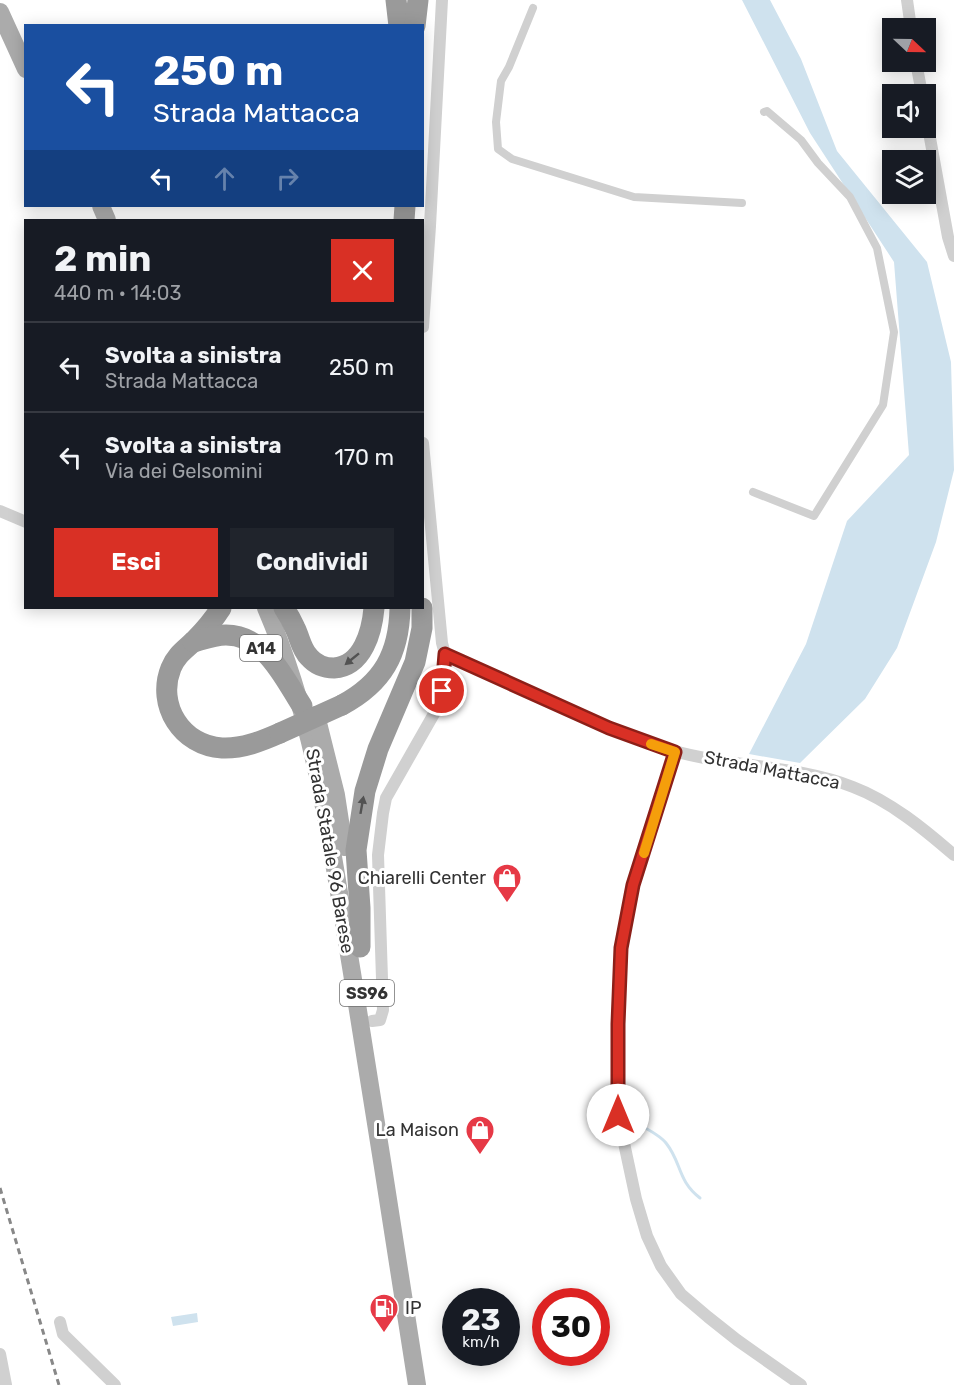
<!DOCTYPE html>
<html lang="it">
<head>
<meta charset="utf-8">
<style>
  body { margin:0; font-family:Rubik,sans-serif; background:#20242c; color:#f1f3f6; height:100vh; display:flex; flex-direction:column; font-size:22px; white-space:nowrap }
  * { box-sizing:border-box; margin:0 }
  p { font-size:20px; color:#9ea1a6 }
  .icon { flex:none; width:33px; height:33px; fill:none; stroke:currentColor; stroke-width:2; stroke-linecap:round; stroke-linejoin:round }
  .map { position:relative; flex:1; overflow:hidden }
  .details { position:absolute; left:24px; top:219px; width:400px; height:390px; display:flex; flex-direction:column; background:#171b24; border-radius:0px; box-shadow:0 3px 15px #0003 }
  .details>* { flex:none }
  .guide { position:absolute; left:24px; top:24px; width:400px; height:183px; border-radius:0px; box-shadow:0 3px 15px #0003; background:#1a4fa0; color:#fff; overflow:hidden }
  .needle { width:39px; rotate:112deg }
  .controls { position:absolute; left:882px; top:18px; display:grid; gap:12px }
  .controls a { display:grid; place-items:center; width:54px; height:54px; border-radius:0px; background:#171b24; box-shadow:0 3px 15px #0003; font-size:30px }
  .speed { position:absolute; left:442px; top:1288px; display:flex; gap:12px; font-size:30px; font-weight:700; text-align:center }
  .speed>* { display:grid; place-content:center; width:78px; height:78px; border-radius:50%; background:#171b24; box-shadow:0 3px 15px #0003; line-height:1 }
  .speed small { font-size:15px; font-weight:400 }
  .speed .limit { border:9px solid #d22; background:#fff; color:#111 }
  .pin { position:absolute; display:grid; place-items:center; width:51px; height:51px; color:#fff; margin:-26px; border:3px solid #fff; border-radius:50%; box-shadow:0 2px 6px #0007 }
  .me { position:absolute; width:66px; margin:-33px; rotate:0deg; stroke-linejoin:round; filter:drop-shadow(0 0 4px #0008) }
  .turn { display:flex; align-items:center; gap:21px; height:126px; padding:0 30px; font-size:27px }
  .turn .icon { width:78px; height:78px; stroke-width:2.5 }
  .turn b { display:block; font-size:42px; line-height:51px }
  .lanes { display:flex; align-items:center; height:57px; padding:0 30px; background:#0003; justify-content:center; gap:30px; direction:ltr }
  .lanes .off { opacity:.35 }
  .round { display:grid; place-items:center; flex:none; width:63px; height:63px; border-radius:0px; background:#20242c }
  .summary { display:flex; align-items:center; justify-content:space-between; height:102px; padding:0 30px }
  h1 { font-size:36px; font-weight:700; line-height:45px }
  .primary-button { display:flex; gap:12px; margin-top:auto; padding:12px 30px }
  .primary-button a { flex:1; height:69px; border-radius:0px; background:#d93025; color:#fff; font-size:24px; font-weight:700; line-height:69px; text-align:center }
  .primary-button a+a { background:#20242c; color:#f1f3f6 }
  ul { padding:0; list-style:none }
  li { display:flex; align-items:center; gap:18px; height:90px; padding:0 30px; border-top:2px solid #363941 }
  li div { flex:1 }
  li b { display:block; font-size:22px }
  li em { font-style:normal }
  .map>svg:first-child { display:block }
  .water { fill:#cfe2ee }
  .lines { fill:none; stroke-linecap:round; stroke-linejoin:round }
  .stream { stroke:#cfe2ee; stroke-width:3 }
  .pedestrian { stroke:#d0d0d0; stroke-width:8 }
  .minor { stroke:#d0d0d0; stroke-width:12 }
  .primary { stroke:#ababab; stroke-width:18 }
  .motorway { stroke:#9a9a9a; stroke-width:21 }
  .rail { stroke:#888; stroke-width:3; stroke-dasharray:6 4.5; stroke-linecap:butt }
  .motorway-bridge { stroke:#9a9a9a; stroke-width:21 }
  .oneway { fill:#525252 }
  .route-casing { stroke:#8d1f18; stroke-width:15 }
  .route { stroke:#d93025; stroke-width:10 }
  .slow { stroke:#f59e0b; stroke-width:10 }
  .labels { text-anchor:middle; stroke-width:6; stroke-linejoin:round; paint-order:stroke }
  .shield { fill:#fff; stroke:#707070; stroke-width:1.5 }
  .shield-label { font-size:16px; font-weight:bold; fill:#333 }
  .street-label { font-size:18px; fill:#333; stroke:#fff }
  .poi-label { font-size:18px; fill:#333; stroke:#fff; text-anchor:end }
</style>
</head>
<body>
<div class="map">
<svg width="954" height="1385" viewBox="0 0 954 1385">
  <rect width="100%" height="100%" fill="#fff"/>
  <g class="water">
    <path d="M742,0H770L801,59L837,151L927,262L951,362L954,470L936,542L897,648L865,699L800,763L749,754L806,644L847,521L909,455L894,262L810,133Z"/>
    <path d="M197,1313L198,1322L173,1326L171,1317Z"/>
  </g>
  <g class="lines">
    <path class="stream" d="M630,1120C641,1126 658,1133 666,1143C682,1163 677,1180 700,1198"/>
    <g class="pedestrian">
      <path d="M533,8L509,67L501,81L496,122L498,149L512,159L634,197L742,203"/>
      <path d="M753,492L814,516L883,405L894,332L877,248L850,197L818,163L801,140L767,111L764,112"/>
    </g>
    <g class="minor">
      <path d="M907,0L911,28"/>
      <path d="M916,62L922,94"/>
      <path d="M926,116L948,237L954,256"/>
      <path d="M423,327L430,226L442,0"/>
      <path d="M0,511L26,522"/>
      <path d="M445,654C477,668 509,682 541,697C579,714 617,733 658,746C721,768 791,763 853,787C890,801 924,829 954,855"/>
      <path d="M675,752L633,885L620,948L618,1115L636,1199L647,1236L661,1266L681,1294L708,1317L737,1340L801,1385"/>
      <path d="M372,1021L380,1020L383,1010L378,855L383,813L386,798L435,712L442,691L445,654L442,643L423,443"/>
      <path d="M60,1322L63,1334L115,1385"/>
      <path d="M0,1354L6,1385"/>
    </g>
    <g class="primary">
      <path d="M0,12L26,69"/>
      <path d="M101,206L107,220"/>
      <path d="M266,608C317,727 331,846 352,973C374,1110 396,1248 417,1385"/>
      <path d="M316,715L336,795L344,847"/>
    </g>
    <g class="motorway">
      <path d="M396,0L399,26"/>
      <path d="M415,26L418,0"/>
      <path d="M404,220L405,206"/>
      <path d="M221,608C214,619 205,630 195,640C186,649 176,655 171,668C156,705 182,746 222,748C242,749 262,741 280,733"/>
      <path d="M284,608C288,614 292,621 295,628C300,638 301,649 309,657C315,664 324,668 334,668C363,666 372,631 374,608"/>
      <path d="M193,642C204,639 215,635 226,635C265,635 284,678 302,706"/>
      <path d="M342,705C383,683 399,654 400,608"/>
      <path d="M360,947V908L356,850L365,791L378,749L415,662L422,628V608"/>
    </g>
    <path class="rail" d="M0,1188L59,1385"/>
    <path class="motorway-bridge" d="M280,733L342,705"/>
  </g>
  <defs><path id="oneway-solid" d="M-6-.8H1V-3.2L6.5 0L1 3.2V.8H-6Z" transform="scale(1.5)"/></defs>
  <g class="oneway">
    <use href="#oneway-solid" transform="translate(352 659) rotate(141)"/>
    <use href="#oneway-solid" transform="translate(362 805) rotate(-80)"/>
  </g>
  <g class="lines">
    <g class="route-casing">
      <path id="route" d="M442,691L445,654L609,728L675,752L633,885L621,948L618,1024V1115"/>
    </g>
    <use href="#route" class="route"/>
    <path class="slow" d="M644,853L675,752L651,744"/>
  </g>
  <defs>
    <g id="shop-pin" transform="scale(1.5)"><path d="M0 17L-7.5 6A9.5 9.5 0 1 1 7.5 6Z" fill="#e63946" stroke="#fff"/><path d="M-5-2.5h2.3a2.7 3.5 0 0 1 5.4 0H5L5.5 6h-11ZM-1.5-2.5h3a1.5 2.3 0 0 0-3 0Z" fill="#fff"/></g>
    <g id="fuel-pin" transform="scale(1.5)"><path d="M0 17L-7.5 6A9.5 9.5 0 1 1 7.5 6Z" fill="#e63946" stroke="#fff"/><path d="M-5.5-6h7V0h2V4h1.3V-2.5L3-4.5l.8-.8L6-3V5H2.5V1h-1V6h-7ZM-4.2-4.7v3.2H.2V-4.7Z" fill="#fff"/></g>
  </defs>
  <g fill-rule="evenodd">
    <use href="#shop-pin" x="507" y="878"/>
    <use href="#shop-pin" x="480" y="1130"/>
    <use href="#fuel-pin" x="384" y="1308"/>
  </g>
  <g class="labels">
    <g class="shield">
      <rect x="240" y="635" width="42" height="26" rx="4.5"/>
      <rect x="340" y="980" width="54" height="26" rx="4.5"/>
    </g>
    <g class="shield-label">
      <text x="261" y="654">A14</text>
      <text x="367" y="999">SS96</text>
    </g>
    <g class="street-label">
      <text transform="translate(772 770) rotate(11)" y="6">Strada Mattacca</text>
      <text transform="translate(330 851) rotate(80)" y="6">Strada Statale 96 Barese</text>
    </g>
    <g class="poi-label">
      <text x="486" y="884">Chiarelli Center</text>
      <text x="459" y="1136">La Maison</text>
      <text x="405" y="1314" text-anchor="start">IP</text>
    </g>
  </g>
</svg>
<div class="controls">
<a><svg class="needle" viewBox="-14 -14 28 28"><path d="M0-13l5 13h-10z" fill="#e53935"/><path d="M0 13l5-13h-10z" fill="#9ea1a6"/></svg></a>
<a><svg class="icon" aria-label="sound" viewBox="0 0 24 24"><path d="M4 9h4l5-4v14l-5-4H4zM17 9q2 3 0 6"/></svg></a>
<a><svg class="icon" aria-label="layers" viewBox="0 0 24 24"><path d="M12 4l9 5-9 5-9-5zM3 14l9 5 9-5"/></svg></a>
</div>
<div class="speed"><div>23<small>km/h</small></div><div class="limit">30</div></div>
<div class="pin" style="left:442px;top:691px;background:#d93025"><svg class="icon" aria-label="arrive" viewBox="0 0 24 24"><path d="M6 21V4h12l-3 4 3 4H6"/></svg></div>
<svg class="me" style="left:618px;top:1115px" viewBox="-20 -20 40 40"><circle r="19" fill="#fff"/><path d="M0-13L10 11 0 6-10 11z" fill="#d93025"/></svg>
<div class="guide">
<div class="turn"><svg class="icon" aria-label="left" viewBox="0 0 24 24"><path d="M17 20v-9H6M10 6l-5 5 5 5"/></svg><div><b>250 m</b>Strada Mattacca</div></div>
<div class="lanes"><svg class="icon" aria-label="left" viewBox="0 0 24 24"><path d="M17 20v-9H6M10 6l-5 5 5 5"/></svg><svg class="icon off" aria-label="ahead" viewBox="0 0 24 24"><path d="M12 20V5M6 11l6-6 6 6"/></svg><svg class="icon off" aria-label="right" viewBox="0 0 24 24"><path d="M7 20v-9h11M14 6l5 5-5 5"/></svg></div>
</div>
<section class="details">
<div class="summary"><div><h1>2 min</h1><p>440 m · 14:03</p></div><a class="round" style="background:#d93025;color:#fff"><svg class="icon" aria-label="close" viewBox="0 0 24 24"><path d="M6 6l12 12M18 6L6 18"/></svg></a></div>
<ul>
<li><svg class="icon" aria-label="left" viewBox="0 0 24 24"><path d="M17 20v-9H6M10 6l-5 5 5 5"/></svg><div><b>Svolta a sinistra</b><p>Strada Mattacca</p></div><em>250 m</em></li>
<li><svg class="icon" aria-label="left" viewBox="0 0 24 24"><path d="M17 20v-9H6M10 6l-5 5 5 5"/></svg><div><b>Svolta a sinistra</b><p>Via dei Gelsomini</p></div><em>170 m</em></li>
</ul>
<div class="primary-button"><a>Esci</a><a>Condividi</a></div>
</section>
</div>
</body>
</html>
